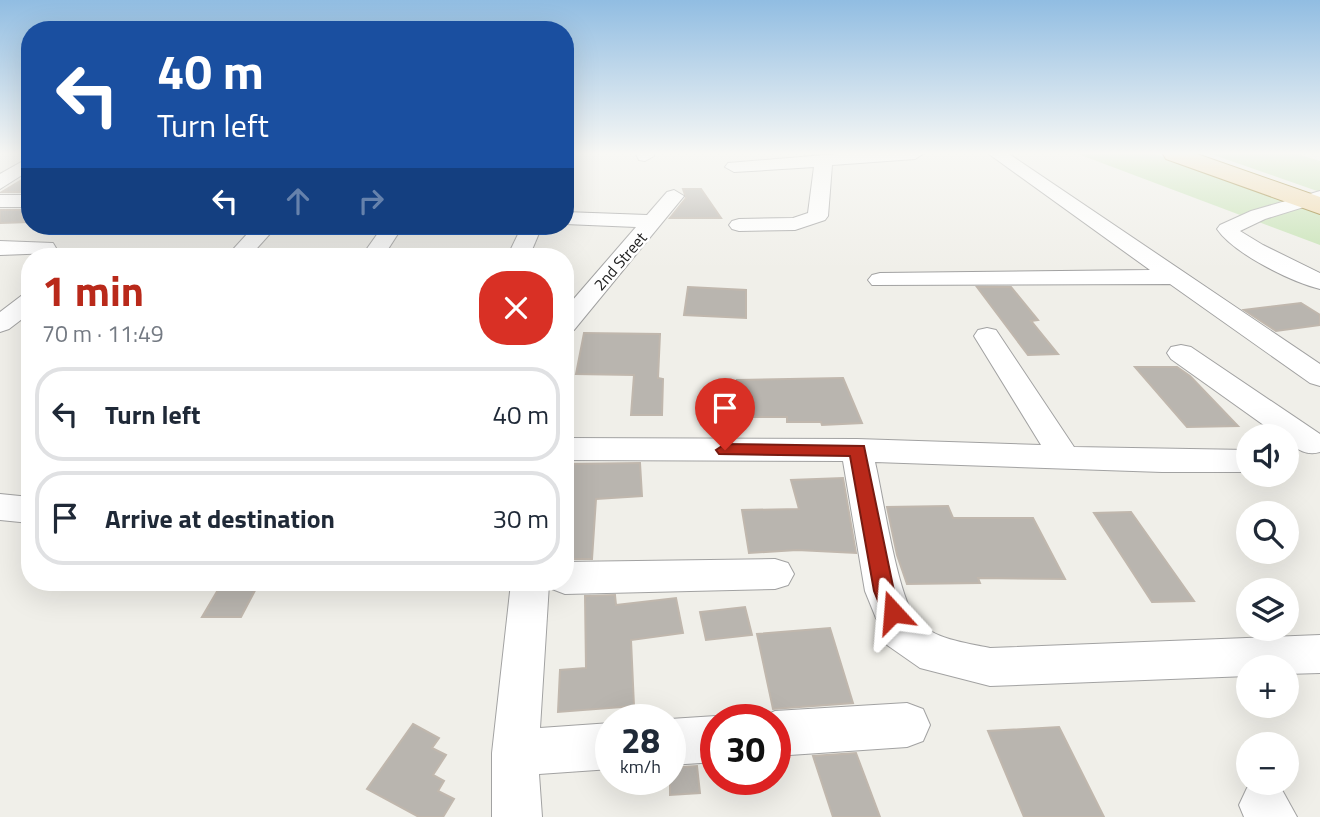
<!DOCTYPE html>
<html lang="en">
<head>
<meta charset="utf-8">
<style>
  body { margin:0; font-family:"Titillium Web",sans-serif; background:#f6f6f7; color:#1f2937; height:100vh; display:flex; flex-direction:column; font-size:26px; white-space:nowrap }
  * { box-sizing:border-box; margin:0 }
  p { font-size:23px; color:#747a83 }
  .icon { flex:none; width:38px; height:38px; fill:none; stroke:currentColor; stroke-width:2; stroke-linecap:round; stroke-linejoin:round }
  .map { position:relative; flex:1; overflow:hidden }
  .sheet { position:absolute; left:21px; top:248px; width:553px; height:343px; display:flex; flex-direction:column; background:#fff; border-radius:28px; box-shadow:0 7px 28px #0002 }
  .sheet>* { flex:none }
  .top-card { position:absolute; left:21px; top:21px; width:553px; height:214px; border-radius:28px; box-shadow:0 7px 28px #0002; background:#1a4fa0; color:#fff; overflow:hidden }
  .fabs { position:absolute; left:1236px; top:424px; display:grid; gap:14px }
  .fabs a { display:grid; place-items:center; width:63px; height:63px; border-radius:50%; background:#fff; box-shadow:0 7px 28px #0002; font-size:35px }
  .speed { position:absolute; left:595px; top:704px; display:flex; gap:14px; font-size:35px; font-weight:700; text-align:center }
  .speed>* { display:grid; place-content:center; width:91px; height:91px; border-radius:50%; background:#fff; box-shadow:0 7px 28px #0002; line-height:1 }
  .speed small { font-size:18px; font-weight:400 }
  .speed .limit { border:10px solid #d22; background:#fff; color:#111 }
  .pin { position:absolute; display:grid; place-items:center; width:60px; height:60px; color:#fff; margin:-72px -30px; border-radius:50% 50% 50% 0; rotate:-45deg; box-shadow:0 0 7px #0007 }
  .pin .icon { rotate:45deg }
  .me { position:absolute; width:77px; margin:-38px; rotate:341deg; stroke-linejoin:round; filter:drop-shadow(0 0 5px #0008) }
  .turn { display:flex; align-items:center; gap:24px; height:147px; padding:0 21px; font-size:32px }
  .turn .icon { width:91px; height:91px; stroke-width:2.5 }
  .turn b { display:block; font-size:49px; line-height:60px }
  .lanes { display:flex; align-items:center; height:66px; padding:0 21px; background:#0003; justify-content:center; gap:35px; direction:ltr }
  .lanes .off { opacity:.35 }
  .round { display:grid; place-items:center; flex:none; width:74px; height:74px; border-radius:28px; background:#f6f6f7 }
  .head { display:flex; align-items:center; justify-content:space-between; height:119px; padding:0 21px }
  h1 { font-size:42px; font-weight:700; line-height:52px; color:#b9291a }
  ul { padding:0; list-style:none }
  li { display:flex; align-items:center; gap:21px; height:94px; margin:0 14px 10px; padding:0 7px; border:4px solid #e0e1e3; border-radius:28px }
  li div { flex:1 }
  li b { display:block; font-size:26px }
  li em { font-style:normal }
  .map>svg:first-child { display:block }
  .grass { fill:#c8e3b6 }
  .building { fill:#b9b5af; stroke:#c0b7ad; stroke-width:2 }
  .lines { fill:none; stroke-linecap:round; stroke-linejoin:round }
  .minor-casing { stroke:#a2a2a2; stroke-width:2 }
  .major-casing { stroke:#8b6f13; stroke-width:2 }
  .minor { fill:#fff; fill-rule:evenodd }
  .major { fill:#f1daad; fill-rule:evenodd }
  .route { fill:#b9291a; stroke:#781b11; stroke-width:2 }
  .labels { text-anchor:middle; stroke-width:5; stroke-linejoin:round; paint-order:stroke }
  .far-street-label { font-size:16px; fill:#212121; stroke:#fff }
</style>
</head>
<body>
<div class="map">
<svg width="1320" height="817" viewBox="0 0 1320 817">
  <rect width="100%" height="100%" fill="#f0efe9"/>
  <g class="grass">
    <path d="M1078,154H1155L1320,214V245Z"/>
    <path d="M1211,154H1298L1320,161V192Z"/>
  </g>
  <g class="building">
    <path d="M30,175V192H2Z"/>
    <path d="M683,189H701L721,218H670L686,198Z"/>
    <path d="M0,210H30V222L0,223Z"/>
    <path d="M688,287L746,290V318L684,315Z"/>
    <path d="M977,287H1011L1038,320L1031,321L1058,354L1028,355Z"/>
    <path d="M1301,303L1320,315V325L1276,331L1244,310Z"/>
    <path d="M584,333L660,334L658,378L663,379L662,415H631L634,375L576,374Z"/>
    <path d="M1135,367H1177L1190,376L1238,426L1187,427Z"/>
    <path d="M843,378L862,423L822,425L821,422H787V417H741L737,380Z"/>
    <path d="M640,463L642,496L596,499L592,559H565V464Z"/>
    <path d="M843,478L856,553L797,550L749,553L742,510L799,509L791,480Z"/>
    <path d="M948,506L953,518H1033L1065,579L978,578L980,583L907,584L897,555L887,507Z"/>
    <path d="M1131,512L1194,601L1152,602L1094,513Z"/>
    <path d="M222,583H259L241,617H202Z"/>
    <path d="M615,595L616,605L676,598L683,633L631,640L634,706L558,712L560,670L586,668L585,596Z"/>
    <path d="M745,607L752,635L706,640L700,612Z"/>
    <path d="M830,628L853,703L773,709L757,634Z"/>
    <path d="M413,724L439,738L432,748L446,755L433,775L444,781L438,791L454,799L443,817H419L367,789Z"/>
    <path d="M1059,727L1104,817H1024L988,731Z"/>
    <path d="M856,753L880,817H833L813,756Z"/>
    <path d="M697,766L700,793L670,795V768Z"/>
  </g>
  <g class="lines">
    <g class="minor-casing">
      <g id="minor">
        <path d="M636,154H654V156L645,161L639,160Z"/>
        <path d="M836,154H923L915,159L832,165L828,216L825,220L795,230L739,231L732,229L729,225L732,221L739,219L793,218L808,213L814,167L734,172L725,167L728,163Z"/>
        <path d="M989,154H1009L1320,364V386L1310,383L1170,284L872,285L868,280L872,275L880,273L1150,270Z"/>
        <path d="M30,157V170L0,189V174Z"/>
        <path d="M674,190L684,196L574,330L565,333V309L636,227L565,224V212L647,215L667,192Z"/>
        <path d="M1320,191V202L1265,219L1240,231L1263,245L1320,273V289C1291,282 1233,253 1217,229L1220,225L1251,211Z"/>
        <rect x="0" y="195" width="30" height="12"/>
        <path d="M67,226H277L249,257H226L248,233L76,234L69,232Z"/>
        <path d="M383,226H403L383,257H361Z"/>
        <path d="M522,226H542L529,257H507Z"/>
        <path d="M0,241L53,243L56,248L53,253L0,255Z"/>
        <path d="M30,294V313L9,329L0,332V312L21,296Z"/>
        <path d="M987,328L996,330L1074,447L1248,450V472H1162L875,462C883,496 897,595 916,619C931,639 967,643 990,648L1320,635V673L1286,674V667H1248V676L990,686L920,668L887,645L865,591L843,461L565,460V438L857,439L1041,445L974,336L978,330Z"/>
        <path d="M1181,345L1191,347L1320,434V452C1306,456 1297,449 1286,441V436H1279L1171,359L1167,353L1171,347Z"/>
        <path d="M0,494L30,497V523L0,520Z"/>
        <path d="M775,559L788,563L794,574L788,585L775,589L565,594L552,589L549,584L540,728L611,723V769L539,774L542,817H492V753L511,583H565V562Z"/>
        <path d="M907,703L923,709L930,725L923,741L907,747L775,756V719H758L775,711Z"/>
        <path d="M716,716L723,719H716V762L670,765V719Z"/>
        <path d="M1260,782L1281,788L1297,817H1244L1239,805L1247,788Z"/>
      </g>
    </g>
    <g class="major-casing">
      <path id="major" d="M1163,154H1197L1320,197V214L1166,159Z"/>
    </g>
    <use href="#minor" class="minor"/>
    <use href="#major" class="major"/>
  </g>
  <linearGradient id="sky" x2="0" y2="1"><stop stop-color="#91bde2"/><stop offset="0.57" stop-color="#f8f8f5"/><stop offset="1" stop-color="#f8f8f5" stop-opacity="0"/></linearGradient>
  <rect width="1320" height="269" fill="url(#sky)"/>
  <path class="route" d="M725,444L864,446L894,591L903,612L900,618L893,621L885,618L874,591L850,456L719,454L716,450Z"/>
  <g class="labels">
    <g class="far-street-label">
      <text transform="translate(620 261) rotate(-49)" y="6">2nd Street</text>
    </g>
  </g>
</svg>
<div class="fabs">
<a><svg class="icon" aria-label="sound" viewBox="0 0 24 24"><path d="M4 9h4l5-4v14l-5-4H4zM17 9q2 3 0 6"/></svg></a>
<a><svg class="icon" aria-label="search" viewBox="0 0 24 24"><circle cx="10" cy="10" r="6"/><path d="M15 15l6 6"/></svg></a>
<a><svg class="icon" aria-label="layers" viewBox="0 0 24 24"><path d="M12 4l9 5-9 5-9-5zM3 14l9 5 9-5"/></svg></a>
<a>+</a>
<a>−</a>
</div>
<div class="speed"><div>28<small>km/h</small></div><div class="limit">30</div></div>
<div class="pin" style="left:725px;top:450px;background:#d93025"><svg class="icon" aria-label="arrive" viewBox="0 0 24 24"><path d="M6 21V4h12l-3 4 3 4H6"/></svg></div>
<svg class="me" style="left:893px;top:612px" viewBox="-20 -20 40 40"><path d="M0-17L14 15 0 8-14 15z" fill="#b9291a" stroke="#fff" stroke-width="4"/></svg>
<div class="top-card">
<div class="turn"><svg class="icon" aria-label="left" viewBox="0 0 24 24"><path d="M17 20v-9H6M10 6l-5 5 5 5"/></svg><div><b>40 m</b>Turn left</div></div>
<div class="lanes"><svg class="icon" aria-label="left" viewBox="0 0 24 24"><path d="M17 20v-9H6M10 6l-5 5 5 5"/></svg><svg class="icon off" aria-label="ahead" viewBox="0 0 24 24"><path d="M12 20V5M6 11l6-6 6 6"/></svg><svg class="icon off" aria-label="right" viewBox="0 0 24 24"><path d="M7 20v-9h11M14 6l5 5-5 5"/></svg></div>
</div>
<section class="sheet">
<div class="head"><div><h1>1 min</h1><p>70 m · 11:49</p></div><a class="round" style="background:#d93025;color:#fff"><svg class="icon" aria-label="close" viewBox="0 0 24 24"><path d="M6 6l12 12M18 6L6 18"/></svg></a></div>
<ul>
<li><svg class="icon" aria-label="left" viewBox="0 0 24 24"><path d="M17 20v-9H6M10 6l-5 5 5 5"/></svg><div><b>Turn left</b></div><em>40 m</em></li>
<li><svg class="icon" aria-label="arrive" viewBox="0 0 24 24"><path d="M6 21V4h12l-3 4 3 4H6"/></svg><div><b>Arrive at destination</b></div><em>30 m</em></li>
</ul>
</section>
</div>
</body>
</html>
